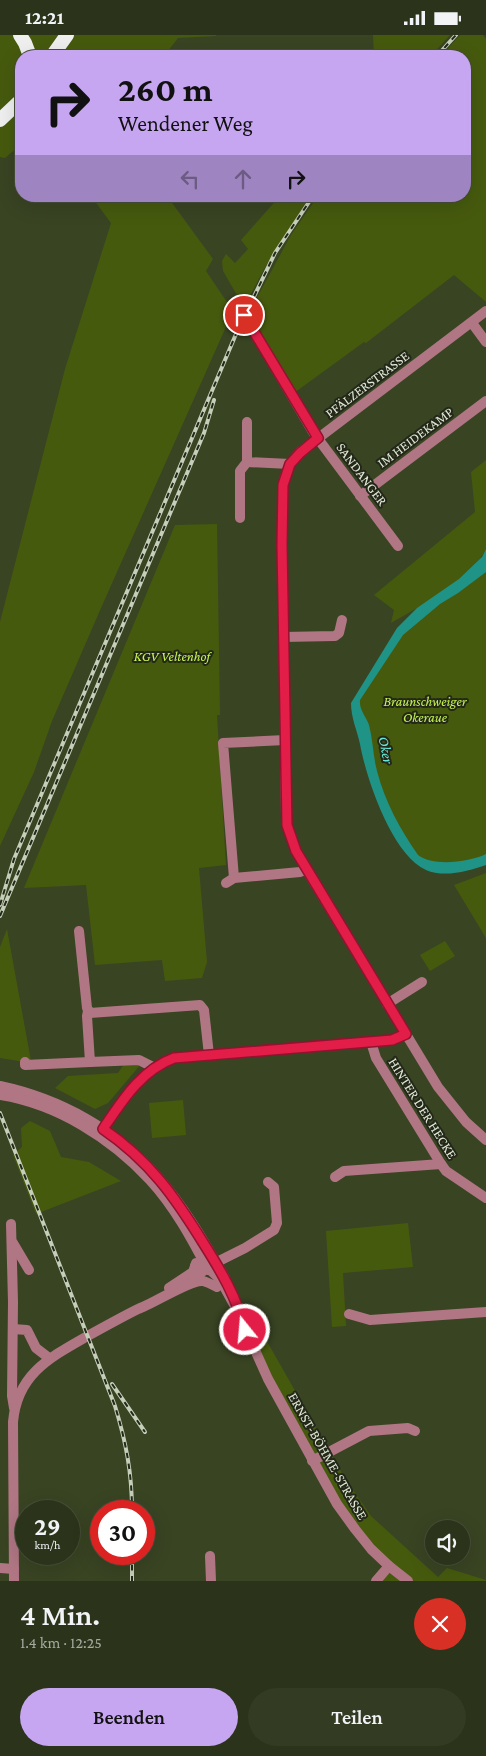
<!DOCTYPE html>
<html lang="de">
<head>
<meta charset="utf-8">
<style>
  body { margin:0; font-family:"Crimson Pro",serif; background:#333b23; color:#f1f3f6; height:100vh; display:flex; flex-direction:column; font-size:19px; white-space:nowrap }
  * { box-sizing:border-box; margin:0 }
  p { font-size:16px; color:#a6aaa2 }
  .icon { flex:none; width:28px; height:28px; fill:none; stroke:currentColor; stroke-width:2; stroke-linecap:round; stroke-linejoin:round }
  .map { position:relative; height:1546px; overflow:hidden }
  .side { display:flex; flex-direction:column; background:#2b331a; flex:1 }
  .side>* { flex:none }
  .top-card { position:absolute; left:15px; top:15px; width:456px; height:152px; border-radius:20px; box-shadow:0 5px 20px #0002,0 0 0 1px #474e39; background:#c6a6f0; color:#111; overflow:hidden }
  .controls { position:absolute; left:425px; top:1485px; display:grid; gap:10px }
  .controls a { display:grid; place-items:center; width:45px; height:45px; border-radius:50%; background:#2b331a; box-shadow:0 5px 20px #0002,0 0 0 1px #474e39; font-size:25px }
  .speed { position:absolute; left:15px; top:1465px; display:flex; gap:10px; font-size:25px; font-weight:700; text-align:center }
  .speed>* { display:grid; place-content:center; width:65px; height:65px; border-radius:50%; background:#2b331a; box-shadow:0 5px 20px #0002,0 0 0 1px #474e39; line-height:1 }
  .speed small { font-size:12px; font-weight:400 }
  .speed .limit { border:8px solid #d22; background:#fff; color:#111 }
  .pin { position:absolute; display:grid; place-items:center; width:42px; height:42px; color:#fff; margin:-21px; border:2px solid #fff; border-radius:50%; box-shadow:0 1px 5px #0007 }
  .me { position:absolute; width:55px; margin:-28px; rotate:343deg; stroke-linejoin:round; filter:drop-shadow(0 0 4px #0008) }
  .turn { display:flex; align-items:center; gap:18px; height:105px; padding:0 20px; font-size:22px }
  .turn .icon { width:65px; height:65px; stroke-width:2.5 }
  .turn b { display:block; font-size:35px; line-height:42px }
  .lanes { display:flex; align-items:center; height:48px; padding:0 20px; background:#0003; justify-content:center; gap:25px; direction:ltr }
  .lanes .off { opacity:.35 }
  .round { display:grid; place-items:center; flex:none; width:52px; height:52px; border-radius:26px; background:#333b23 }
  .overview { display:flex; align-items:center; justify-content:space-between; height:85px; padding:0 20px }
  h1 { font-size:30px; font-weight:600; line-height:38px }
  .cta { display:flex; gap:10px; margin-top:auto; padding:10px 20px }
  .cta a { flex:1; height:58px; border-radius:30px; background:#c6a6f0; color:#111; font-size:20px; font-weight:600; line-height:58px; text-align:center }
  .cta a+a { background:#333b23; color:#f1f3f6 }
  .status { display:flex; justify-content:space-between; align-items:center; height:35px; padding:0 25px; background:#2b331a; direction:ltr }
  .status svg { height:14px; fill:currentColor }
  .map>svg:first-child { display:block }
  .green { fill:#465a0e }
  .water { fill:#209387 }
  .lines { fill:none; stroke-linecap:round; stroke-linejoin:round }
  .minor { stroke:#b07684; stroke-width:10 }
  .highway { stroke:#efefef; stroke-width:14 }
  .rail-casing { stroke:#c5ceb8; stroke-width:4 }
  .rail { stroke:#232819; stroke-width:2; stroke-dasharray:5.5; stroke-linecap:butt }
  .route-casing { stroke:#92132f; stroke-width:12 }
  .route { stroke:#e11d48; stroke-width:9 }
  .labels { text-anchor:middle; stroke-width:4; stroke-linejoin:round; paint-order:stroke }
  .street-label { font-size:14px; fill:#e1e9d6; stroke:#232819 }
  .park-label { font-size:14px; font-style:italic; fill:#c6f650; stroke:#232819 }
  .water-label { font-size:15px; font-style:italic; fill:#65e7d6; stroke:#232819 }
</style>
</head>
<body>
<div class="status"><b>12:21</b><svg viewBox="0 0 49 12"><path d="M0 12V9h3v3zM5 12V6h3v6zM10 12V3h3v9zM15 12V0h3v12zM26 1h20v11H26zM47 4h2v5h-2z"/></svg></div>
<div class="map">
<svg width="486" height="1546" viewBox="0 0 486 1546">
  <rect width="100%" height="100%" fill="#394423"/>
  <g class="green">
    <path d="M0,0H13L25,21H21C21,50 23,58 0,78Z"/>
    <path d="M23,0H63L48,21H32Z"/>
    <path d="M71,0H216V1L178,3L164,21H56Z"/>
    <path d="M373,0H450L431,21H374Z"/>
    <path d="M460,0H483L486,4V267L454,240L366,308L364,307L294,358L248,279L291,200L318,161H465V21H441Z"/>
    <path d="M21,73V113L18,112L5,123L0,122V91Z"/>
    <path d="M91,161H167L213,224L206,236L233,276L101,573L52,686L34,737L0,811V587L65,334L111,188Z"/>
    <path d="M280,161H310L264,234L244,272L223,236L222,226L226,219L235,228L248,214L241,205Z"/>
    <path d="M486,425V514C471,544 419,572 391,588L394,575L374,560L475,477L471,437Z"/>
    <path d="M217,489L220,680H217L226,830L199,833L207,927L202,943L165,946L162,925L95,930L86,850L24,853L175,490Z"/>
    <path d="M486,525V829L471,834L419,825L401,804L380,761L356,672L359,662L400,594Z"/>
    <path d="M486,838V903L454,850Z"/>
    <path d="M7,894L31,1026L25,1027L0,1023V912Z"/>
    <path d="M445,906L455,921L430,936L420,920Z"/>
    <path d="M124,1029H141L108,1068L95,1074L55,1053L68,1041L118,1038Z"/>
    <path d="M183,1065L186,1100L152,1103L149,1068Z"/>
    <path d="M30,1086L50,1096L61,1122L89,1127L121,1146L36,1179L13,1120L22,1112L21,1093Z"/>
    <path d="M408,1188L413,1232L343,1238L346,1291L332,1292L326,1196Z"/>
    <path d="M234,1262L260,1294L344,1442L371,1481L438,1542L447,1533L486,1545V1546H376L388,1531L363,1505L268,1344Z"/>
  </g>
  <path class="water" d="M486,514V537L458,558L440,569L403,600L360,665C359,675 366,681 369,690C373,705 373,721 377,736C385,767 400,794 418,820C433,832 470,827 486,819V830C469,836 444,843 426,835C392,820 366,743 360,709C357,695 351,683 351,668L397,593L417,573L459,544L482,522Z"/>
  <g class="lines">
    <g class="minor">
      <path d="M486,276L300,417C283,434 282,451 282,473L286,780C288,800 296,816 306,834L438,1052L466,1087L486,1105"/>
      <path d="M244,280L313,397L398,511"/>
      <path d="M472,288L486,307"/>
      <path d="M247,387V427L290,429"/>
      <path d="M360,461L486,366"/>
      <path d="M240,483V436L247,427"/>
      <path d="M283,602L335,601L339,598L342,585"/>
      <path d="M234,843L223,708L285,705"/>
      <path d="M226,848L234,843L300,837L306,834"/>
      <path d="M79,896L87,973L90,978L200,970L204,975L209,1020"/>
      <path d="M387,969L422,947"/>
      <path d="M88,976L87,981L90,1027L139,1025L155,1033"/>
      <path d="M371,1007L376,1023L441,1129L446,1136L486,1163"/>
      <path d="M25,1027V1030L90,1027"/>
      <path d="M0,1051C61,1064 116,1095 157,1141C184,1171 205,1208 225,1243"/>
      <path d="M0,1060C57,1069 111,1103 150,1145C174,1171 192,1204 208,1235"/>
      <path d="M100,1099C119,1070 140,1035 174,1023L392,1005L405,999"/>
      <path d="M335,1142L344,1136L441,1129"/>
      <path d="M11,1189L13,1267L12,1361L14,1373"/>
      <path d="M13,1208L29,1235"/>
      <path d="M195,1231L207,1232L220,1244L237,1275L268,1344L337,1469L355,1494L371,1514L389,1531L408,1546"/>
      <path d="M191,1248L207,1232L245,1213L274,1195L277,1188L274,1152L268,1147"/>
      <path d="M169,1253L193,1237L196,1228"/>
      <path d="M349,1279L370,1285L486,1277"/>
      <path d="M13,1294L27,1295L36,1313L49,1323"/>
      <path d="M312,1426L369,1396L408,1393L415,1396"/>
      <path d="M210,1521L211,1546"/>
      <path d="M0,1533L14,1534"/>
      <path d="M14,1546L13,1387C17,1341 47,1324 84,1303C102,1293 120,1283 138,1274C153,1269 191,1244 203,1246C207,1247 213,1250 217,1252"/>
      <path d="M376,1546L389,1531"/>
    </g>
    <g class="highway">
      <path d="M20,0L25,8L30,21"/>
      <path d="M52,21L67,0"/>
      <path d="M0,85L21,65"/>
    </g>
    <g class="rail-casing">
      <g id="rail">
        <path d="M437,21L456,0"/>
        <path d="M0,870L14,824L236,299L275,218L313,161"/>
        <path d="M0,881L204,398L214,365"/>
        <path d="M0,1078L115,1371C126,1407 132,1438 132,1476"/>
        <path d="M112,1349L145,1397"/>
        <path d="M132,1519V1546"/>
      </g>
    </g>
    <use href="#rail" class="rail"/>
  </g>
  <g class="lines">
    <g class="route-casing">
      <path id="route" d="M244,280L318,403L300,418L290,429L283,450L282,510L287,790L296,816L406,999L392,1005L174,1023C141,1035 122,1066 103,1094C150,1126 175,1162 204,1209C221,1236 237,1263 245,1295"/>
    </g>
    <use href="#route" class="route"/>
  </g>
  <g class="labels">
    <g class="street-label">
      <text transform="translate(367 349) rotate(-37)" y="5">PFÄLZERSTRASSE</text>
      <text transform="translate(415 402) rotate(-37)" y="5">IM HEIDEKAMP</text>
      <text transform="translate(362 439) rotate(53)" y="5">SANDANGER</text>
      <text transform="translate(423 1073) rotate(58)" y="5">HINTER DER HECKE</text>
      <text transform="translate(328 1421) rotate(60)" y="5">ERNST-BÖHME-STRASSE</text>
    </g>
    <g class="park-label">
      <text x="172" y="626">KGV Veltenhof</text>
      <text x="425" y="671">Braunschweiger<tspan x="425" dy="16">Okeraue</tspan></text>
    </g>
    <g class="water-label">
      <text transform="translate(386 715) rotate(79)" y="5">Oker</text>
    </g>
  </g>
</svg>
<div class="controls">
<a><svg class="icon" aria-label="sound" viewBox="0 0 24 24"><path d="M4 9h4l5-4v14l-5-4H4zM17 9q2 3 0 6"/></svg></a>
</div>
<div class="speed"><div>29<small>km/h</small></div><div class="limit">30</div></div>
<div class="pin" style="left:244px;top:280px;background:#d93025"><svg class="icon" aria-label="arrive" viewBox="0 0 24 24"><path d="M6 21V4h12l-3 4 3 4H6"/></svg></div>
<svg class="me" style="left:245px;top:1295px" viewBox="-20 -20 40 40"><circle r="17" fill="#e11d48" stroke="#fff" stroke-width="3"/><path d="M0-11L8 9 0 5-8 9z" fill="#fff"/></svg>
<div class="top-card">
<div class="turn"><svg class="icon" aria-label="right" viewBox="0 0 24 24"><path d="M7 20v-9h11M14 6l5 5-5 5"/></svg><div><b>260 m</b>Wendener Weg</div></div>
<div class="lanes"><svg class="icon off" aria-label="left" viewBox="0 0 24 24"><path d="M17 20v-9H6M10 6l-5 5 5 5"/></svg><svg class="icon off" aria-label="ahead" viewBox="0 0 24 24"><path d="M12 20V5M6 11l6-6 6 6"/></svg><svg class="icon" aria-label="right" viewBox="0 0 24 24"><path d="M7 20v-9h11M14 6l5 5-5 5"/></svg></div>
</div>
</div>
<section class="side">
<div class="overview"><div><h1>4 Min.</h1><p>1.4 km · 12:25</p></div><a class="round" style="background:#d93025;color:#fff"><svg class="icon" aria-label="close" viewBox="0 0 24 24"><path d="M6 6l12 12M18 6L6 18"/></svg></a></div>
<div class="cta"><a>Beenden</a><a>Teilen</a></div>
</section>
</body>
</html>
